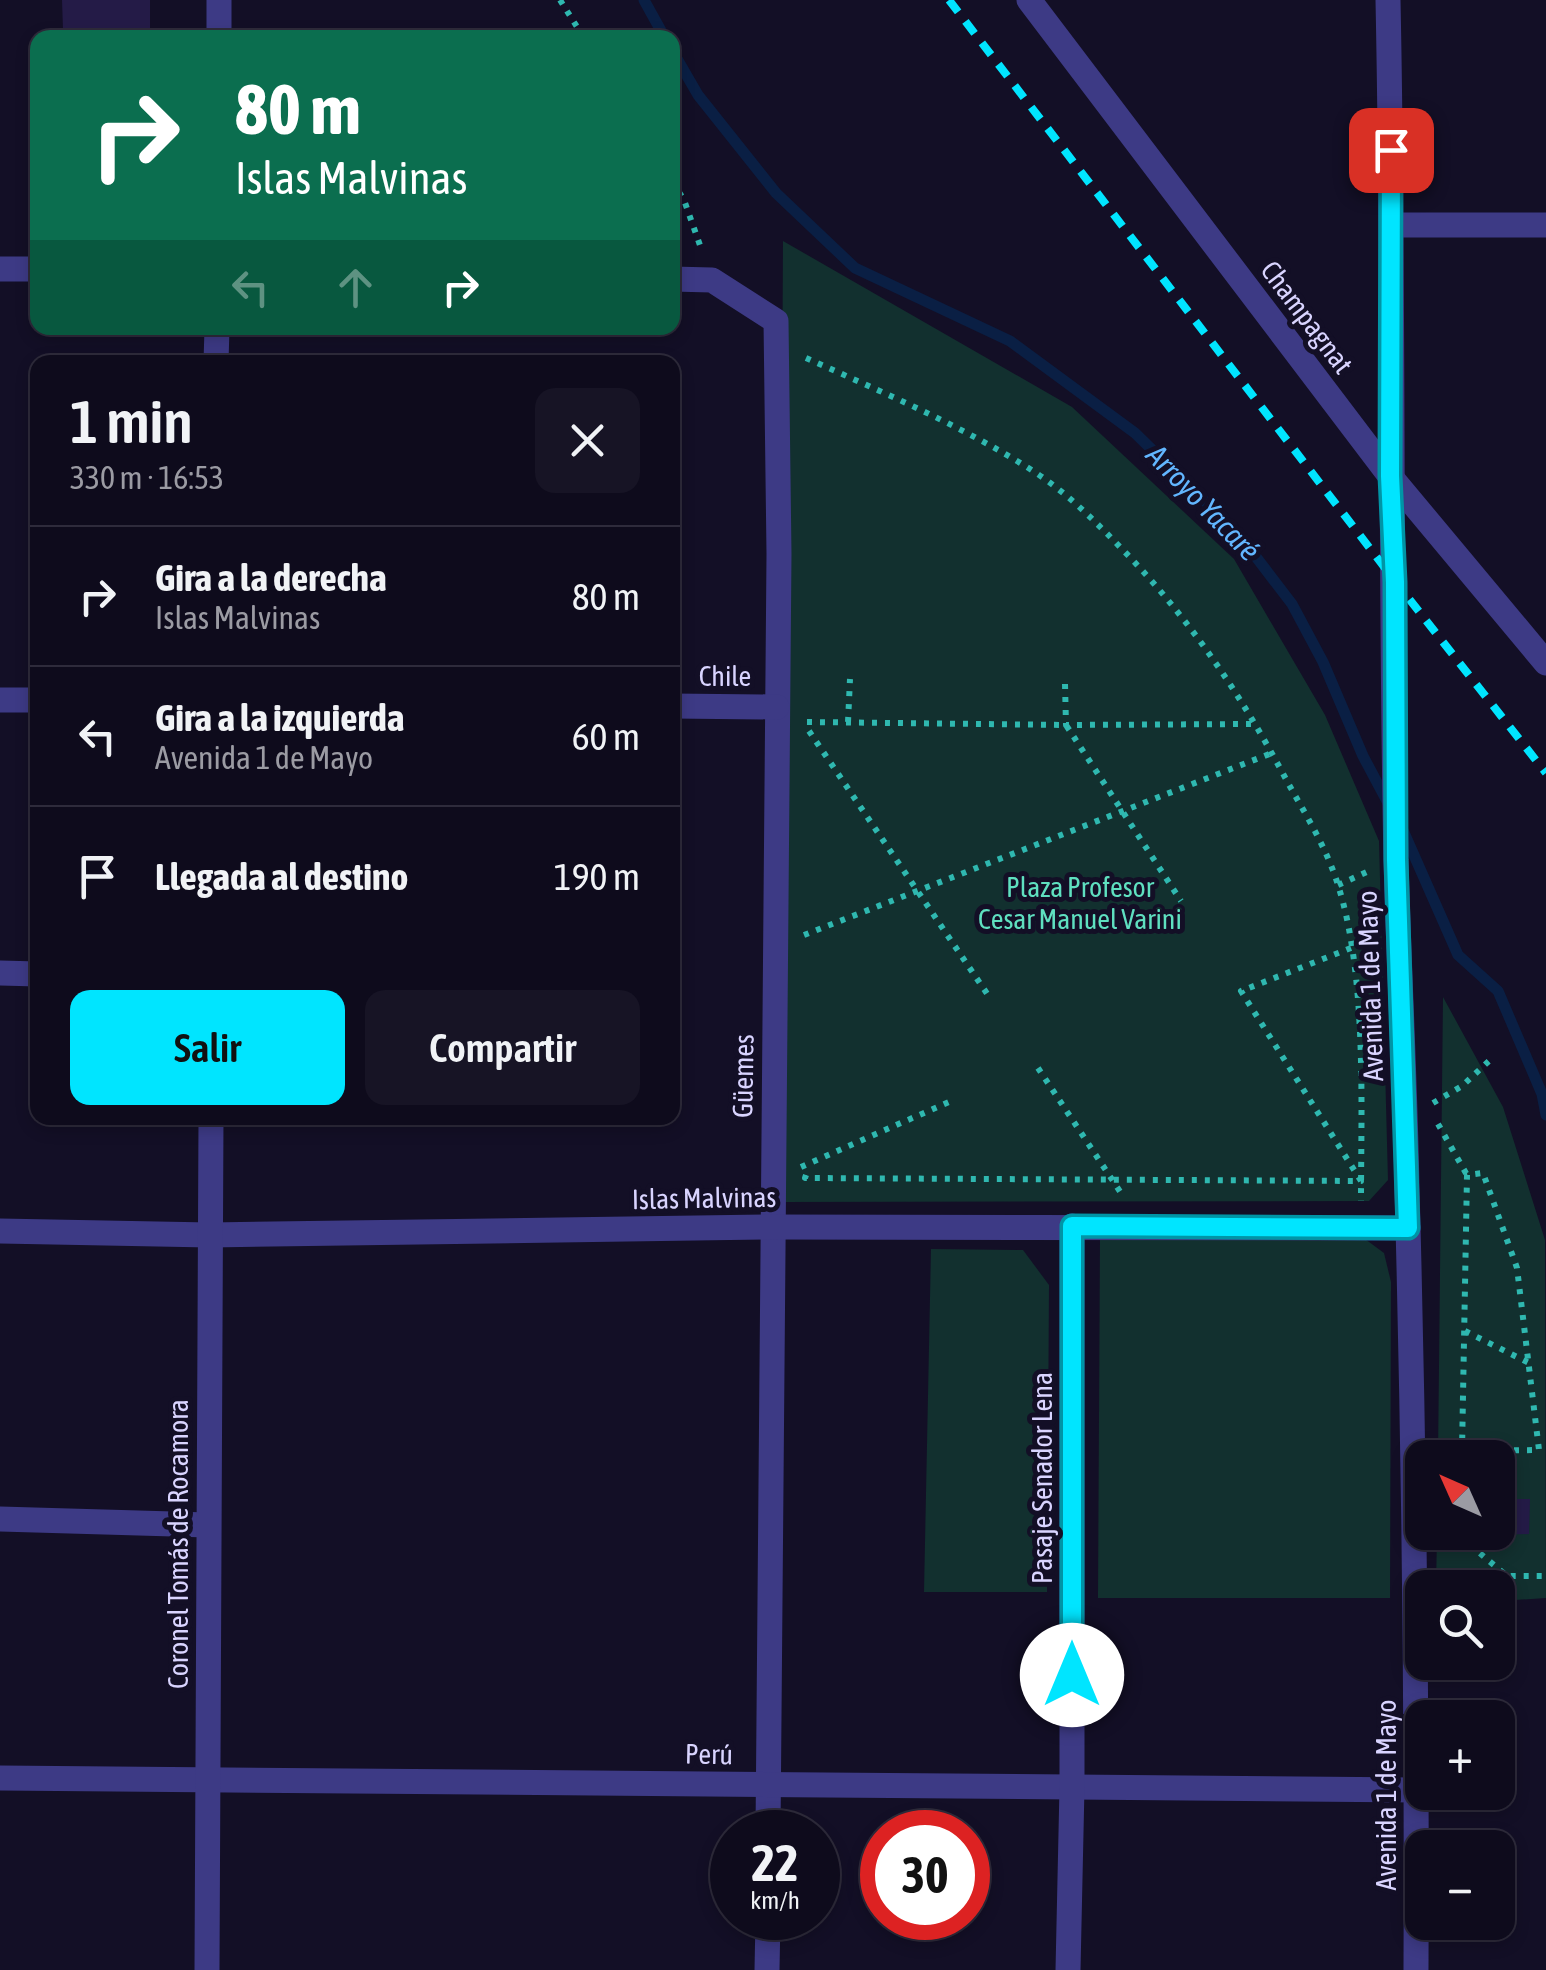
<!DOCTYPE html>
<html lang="es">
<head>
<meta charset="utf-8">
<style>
  body { margin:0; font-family:"Asap Condensed",sans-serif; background:#171425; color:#f1f3f6; height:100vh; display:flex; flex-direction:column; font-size:38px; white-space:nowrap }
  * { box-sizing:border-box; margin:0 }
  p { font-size:32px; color:#9b9ba3 }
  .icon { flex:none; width:55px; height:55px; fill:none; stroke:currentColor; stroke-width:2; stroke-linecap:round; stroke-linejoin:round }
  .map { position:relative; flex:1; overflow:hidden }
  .drawer { position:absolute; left:30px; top:355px; width:650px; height:770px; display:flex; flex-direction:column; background:#0e0b1c; border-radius:20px; box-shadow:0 5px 15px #0003,0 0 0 2px #2e2b3b }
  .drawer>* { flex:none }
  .top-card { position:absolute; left:30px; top:30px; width:650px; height:305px; border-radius:20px; box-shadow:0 5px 15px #0003,0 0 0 2px #2e2b3b; background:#0b6e4f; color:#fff; overflow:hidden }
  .needle { width:65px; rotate:315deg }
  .fabs { position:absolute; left:1405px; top:1440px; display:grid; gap:20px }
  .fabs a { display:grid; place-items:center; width:110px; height:110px; border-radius:20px; background:#0e0b1c; box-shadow:0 5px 15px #0003,0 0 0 2px #2e2b3b; font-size:50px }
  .speed { position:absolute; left:710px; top:1810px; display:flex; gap:20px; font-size:50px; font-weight:700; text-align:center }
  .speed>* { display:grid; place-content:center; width:130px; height:130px; border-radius:50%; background:#0e0b1c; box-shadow:0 5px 15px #0003,0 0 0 2px #2e2b3b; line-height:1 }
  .speed small { font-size:25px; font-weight:400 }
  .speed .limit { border:15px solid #d22; background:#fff; color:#111 }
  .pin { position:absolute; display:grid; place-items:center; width:85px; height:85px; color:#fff; margin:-42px; border-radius:20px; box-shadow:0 5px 15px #0006 }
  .me { position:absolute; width:110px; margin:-55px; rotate:0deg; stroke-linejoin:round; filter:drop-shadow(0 0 8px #0008) }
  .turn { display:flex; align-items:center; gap:35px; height:210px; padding:0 40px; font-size:45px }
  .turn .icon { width:130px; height:130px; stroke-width:2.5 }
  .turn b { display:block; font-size:70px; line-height:85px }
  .lanes { display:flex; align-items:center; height:95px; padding:0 40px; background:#0003; justify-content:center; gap:50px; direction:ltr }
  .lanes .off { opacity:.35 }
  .round { display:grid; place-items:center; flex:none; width:105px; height:105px; border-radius:20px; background:#171425 }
  .overview { display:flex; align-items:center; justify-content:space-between; height:170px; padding:0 40px }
  h1 { font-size:60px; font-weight:600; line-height:75px }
  .primary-button { display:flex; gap:20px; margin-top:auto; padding:20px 40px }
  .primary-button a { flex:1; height:115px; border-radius:20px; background:#00e5ff; color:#111; font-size:40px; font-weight:600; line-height:115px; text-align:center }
  .primary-button a+a { background:#171425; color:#f1f3f6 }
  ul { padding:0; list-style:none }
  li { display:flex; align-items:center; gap:30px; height:140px; padding:0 40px; border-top:2px solid #2e2b3b }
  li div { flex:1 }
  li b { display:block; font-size:38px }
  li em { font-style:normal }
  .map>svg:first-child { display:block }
  .green { fill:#12302f }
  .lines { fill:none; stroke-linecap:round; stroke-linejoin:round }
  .stream { stroke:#0a1f44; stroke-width:11 }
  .building { fill:#241b47 }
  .path { stroke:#2fb8b0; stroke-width:6; stroke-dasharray:5 8; stroke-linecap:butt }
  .minor { stroke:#3d3a85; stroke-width:25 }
  .rail { stroke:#00e5ff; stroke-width:8; stroke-dasharray:15 12; stroke-linecap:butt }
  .route-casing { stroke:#0095a6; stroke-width:25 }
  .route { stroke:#00e5ff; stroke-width:18 }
  .labels { text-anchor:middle; stroke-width:10; stroke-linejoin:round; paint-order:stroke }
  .street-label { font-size:28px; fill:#d9d4ff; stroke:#130f26 }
  .park-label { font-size:28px; fill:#5fe0c0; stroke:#130f26 }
  .water-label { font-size:30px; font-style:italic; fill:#62b6ff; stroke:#130f26 }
</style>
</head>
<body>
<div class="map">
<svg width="1546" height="1970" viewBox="0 0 1546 1970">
  <rect width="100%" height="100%" fill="#130f26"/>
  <g class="green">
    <path d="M783,241L1072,407L1234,559L1325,715L1379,841L1388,1180L1369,1201L778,1202Z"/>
    <path d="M1443,997L1503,1107L1545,1240L1546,1598L1498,1601V1588H1436L1437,1533L1498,1532V1458L1438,1457Z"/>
    <path d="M1100,1239H1365L1384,1253L1391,1282L1390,1598H1098Z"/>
    <path d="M931,1249L1023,1250L1049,1285L1047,1592H924Z"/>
  </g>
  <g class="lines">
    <g class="stream">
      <path d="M644,0L665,38"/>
      <path d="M672,50L698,95L776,193L855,268L1010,341L1135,433L1240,536L1292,604L1323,662L1363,756L1388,803"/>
      <path d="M1402,828L1458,955L1498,991L1542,1094L1546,1115"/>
    </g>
  </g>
  <g class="building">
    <path d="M62,0H150V38H113V29L63,30Z"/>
    <path d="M1498,1499H1530L1529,1534L1498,1535Z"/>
  </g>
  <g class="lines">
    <g class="path">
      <path d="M560,0L584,38"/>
      <path d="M672,181L684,200L702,251"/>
      <path d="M806,358C882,392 960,425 1030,469C1065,491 1094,520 1122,549C1190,619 1242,696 1288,783C1306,815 1327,849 1338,885C1367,976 1361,1105 1361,1201"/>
      <path d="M1065,684L1066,725L1255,724"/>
      <path d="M807,722L1066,725L1181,901"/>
      <path d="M848,722L850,679"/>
      <path d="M809,731L990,998"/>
      <path d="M1338,885L1369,871"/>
      <path d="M804,935L1272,753"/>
      <path d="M1038,1068L1123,1196"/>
      <path d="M1433,1103L1462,1086L1490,1060"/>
      <path d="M1438,1124L1467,1175"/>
      <path d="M801,1167L951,1101"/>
      <path d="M806,1175L805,1178L1361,1181L1241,991L1351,948"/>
      <path d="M1465,1331L1529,1363"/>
      <path d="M1462,1451L1539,1450L1517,1268L1483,1173L1467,1175L1462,1451V1458"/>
      <path d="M1469,1532L1470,1545L1507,1576H1546"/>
      <path d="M1496,1588L1507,1576"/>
    </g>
    <g class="minor">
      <path d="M1029,0L1390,476L1546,663"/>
      <path d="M1388,0C1394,287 1390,574 1396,861C1399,970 1405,1079 1407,1188C1414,1448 1417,1709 1416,1970"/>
      <path d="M219,38V0"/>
      <path d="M1393,225H1546"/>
      <path d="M0,269H38"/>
      <path d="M672,279L712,280L776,321L779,554L768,1832"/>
      <path d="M216,362L217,328"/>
      <path d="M0,700H38"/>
      <path d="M672,706L777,707"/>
      <path d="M0,973L38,974"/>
      <path d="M0,1231L210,1235L772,1227L1408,1228"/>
      <path d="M0,1519L208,1525"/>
      <path d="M0,1778L1417,1790"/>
      <path d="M207,1970L211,1118"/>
      <path d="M767,1970L768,1918"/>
      <path d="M1068,1970L1072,1787V1226"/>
    </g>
    <path class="rail" d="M949,0L1395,581L1546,773"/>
  </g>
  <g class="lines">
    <g class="route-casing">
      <path id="route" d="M1072,1675V1226L1408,1228L1396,860L1395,582L1390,476L1391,150"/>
    </g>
    <use href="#route" class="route"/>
  </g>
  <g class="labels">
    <g class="street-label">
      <text transform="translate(1307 317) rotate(53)" y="10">Champagnat</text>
      <text x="725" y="686">Chile</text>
      <text transform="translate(1370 986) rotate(-92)" y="10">Avenida 1 de Mayo</text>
      <text transform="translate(743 1076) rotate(-89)" y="10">Güemes</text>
      <text transform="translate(704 1198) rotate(-1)" y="10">Islas Malvinas</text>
      <text transform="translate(1042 1478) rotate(-90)" y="10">Pasaje Senador Lena</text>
      <text transform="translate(178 1544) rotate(-90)" y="10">Coronel Tomás de Rocamora</text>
      <text transform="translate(709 1754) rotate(1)" y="10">Perú</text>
      <text transform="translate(1386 1795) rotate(-90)" y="10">Avenida 1 de Mayo</text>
    </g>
    <g class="park-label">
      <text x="1080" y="897">Plaza Profesor<tspan x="1080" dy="32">Cesar Manuel Varini</tspan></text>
    </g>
    <g class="water-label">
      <text transform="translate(1203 503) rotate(46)" y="10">Arroyo Yacaré</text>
    </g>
  </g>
</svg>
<div class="fabs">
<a><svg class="needle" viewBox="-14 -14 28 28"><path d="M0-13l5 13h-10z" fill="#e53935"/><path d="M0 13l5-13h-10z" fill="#9b9ba3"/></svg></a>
<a><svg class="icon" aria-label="search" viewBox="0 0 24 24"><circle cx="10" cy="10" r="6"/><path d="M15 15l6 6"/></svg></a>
<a>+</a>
<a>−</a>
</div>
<div class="speed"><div>22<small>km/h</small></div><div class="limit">30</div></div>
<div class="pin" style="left:1391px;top:150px;background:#d93025"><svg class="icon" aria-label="arrive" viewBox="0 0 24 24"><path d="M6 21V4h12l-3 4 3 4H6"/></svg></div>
<svg class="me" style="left:1072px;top:1675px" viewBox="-20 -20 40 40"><circle r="19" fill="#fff"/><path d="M0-13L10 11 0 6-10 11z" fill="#00e5ff"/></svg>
<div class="top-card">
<div class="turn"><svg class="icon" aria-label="right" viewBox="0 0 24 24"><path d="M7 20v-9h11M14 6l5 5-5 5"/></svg><div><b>80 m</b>Islas Malvinas</div></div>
<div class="lanes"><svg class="icon off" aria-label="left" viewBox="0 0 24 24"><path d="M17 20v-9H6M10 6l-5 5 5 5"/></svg><svg class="icon off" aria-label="ahead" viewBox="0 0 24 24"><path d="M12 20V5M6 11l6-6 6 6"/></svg><svg class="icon" aria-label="right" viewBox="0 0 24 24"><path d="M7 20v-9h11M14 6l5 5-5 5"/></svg></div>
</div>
<section class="drawer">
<div class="overview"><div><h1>1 min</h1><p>330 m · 16:53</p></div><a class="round"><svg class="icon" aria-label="close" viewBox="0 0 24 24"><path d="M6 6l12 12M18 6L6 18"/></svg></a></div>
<ul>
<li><svg class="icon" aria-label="right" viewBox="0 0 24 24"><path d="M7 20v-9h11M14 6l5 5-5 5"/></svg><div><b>Gira a la derecha</b><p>Islas Malvinas</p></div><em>80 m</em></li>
<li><svg class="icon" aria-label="left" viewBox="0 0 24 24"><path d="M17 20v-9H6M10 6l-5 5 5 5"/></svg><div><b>Gira a la izquierda</b><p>Avenida 1 de Mayo</p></div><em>60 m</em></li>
<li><svg class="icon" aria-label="arrive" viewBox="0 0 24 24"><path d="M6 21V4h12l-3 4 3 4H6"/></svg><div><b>Llegada al destino</b></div><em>190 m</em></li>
</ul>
<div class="primary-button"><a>Salir</a><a>Compartir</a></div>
</section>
</div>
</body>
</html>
